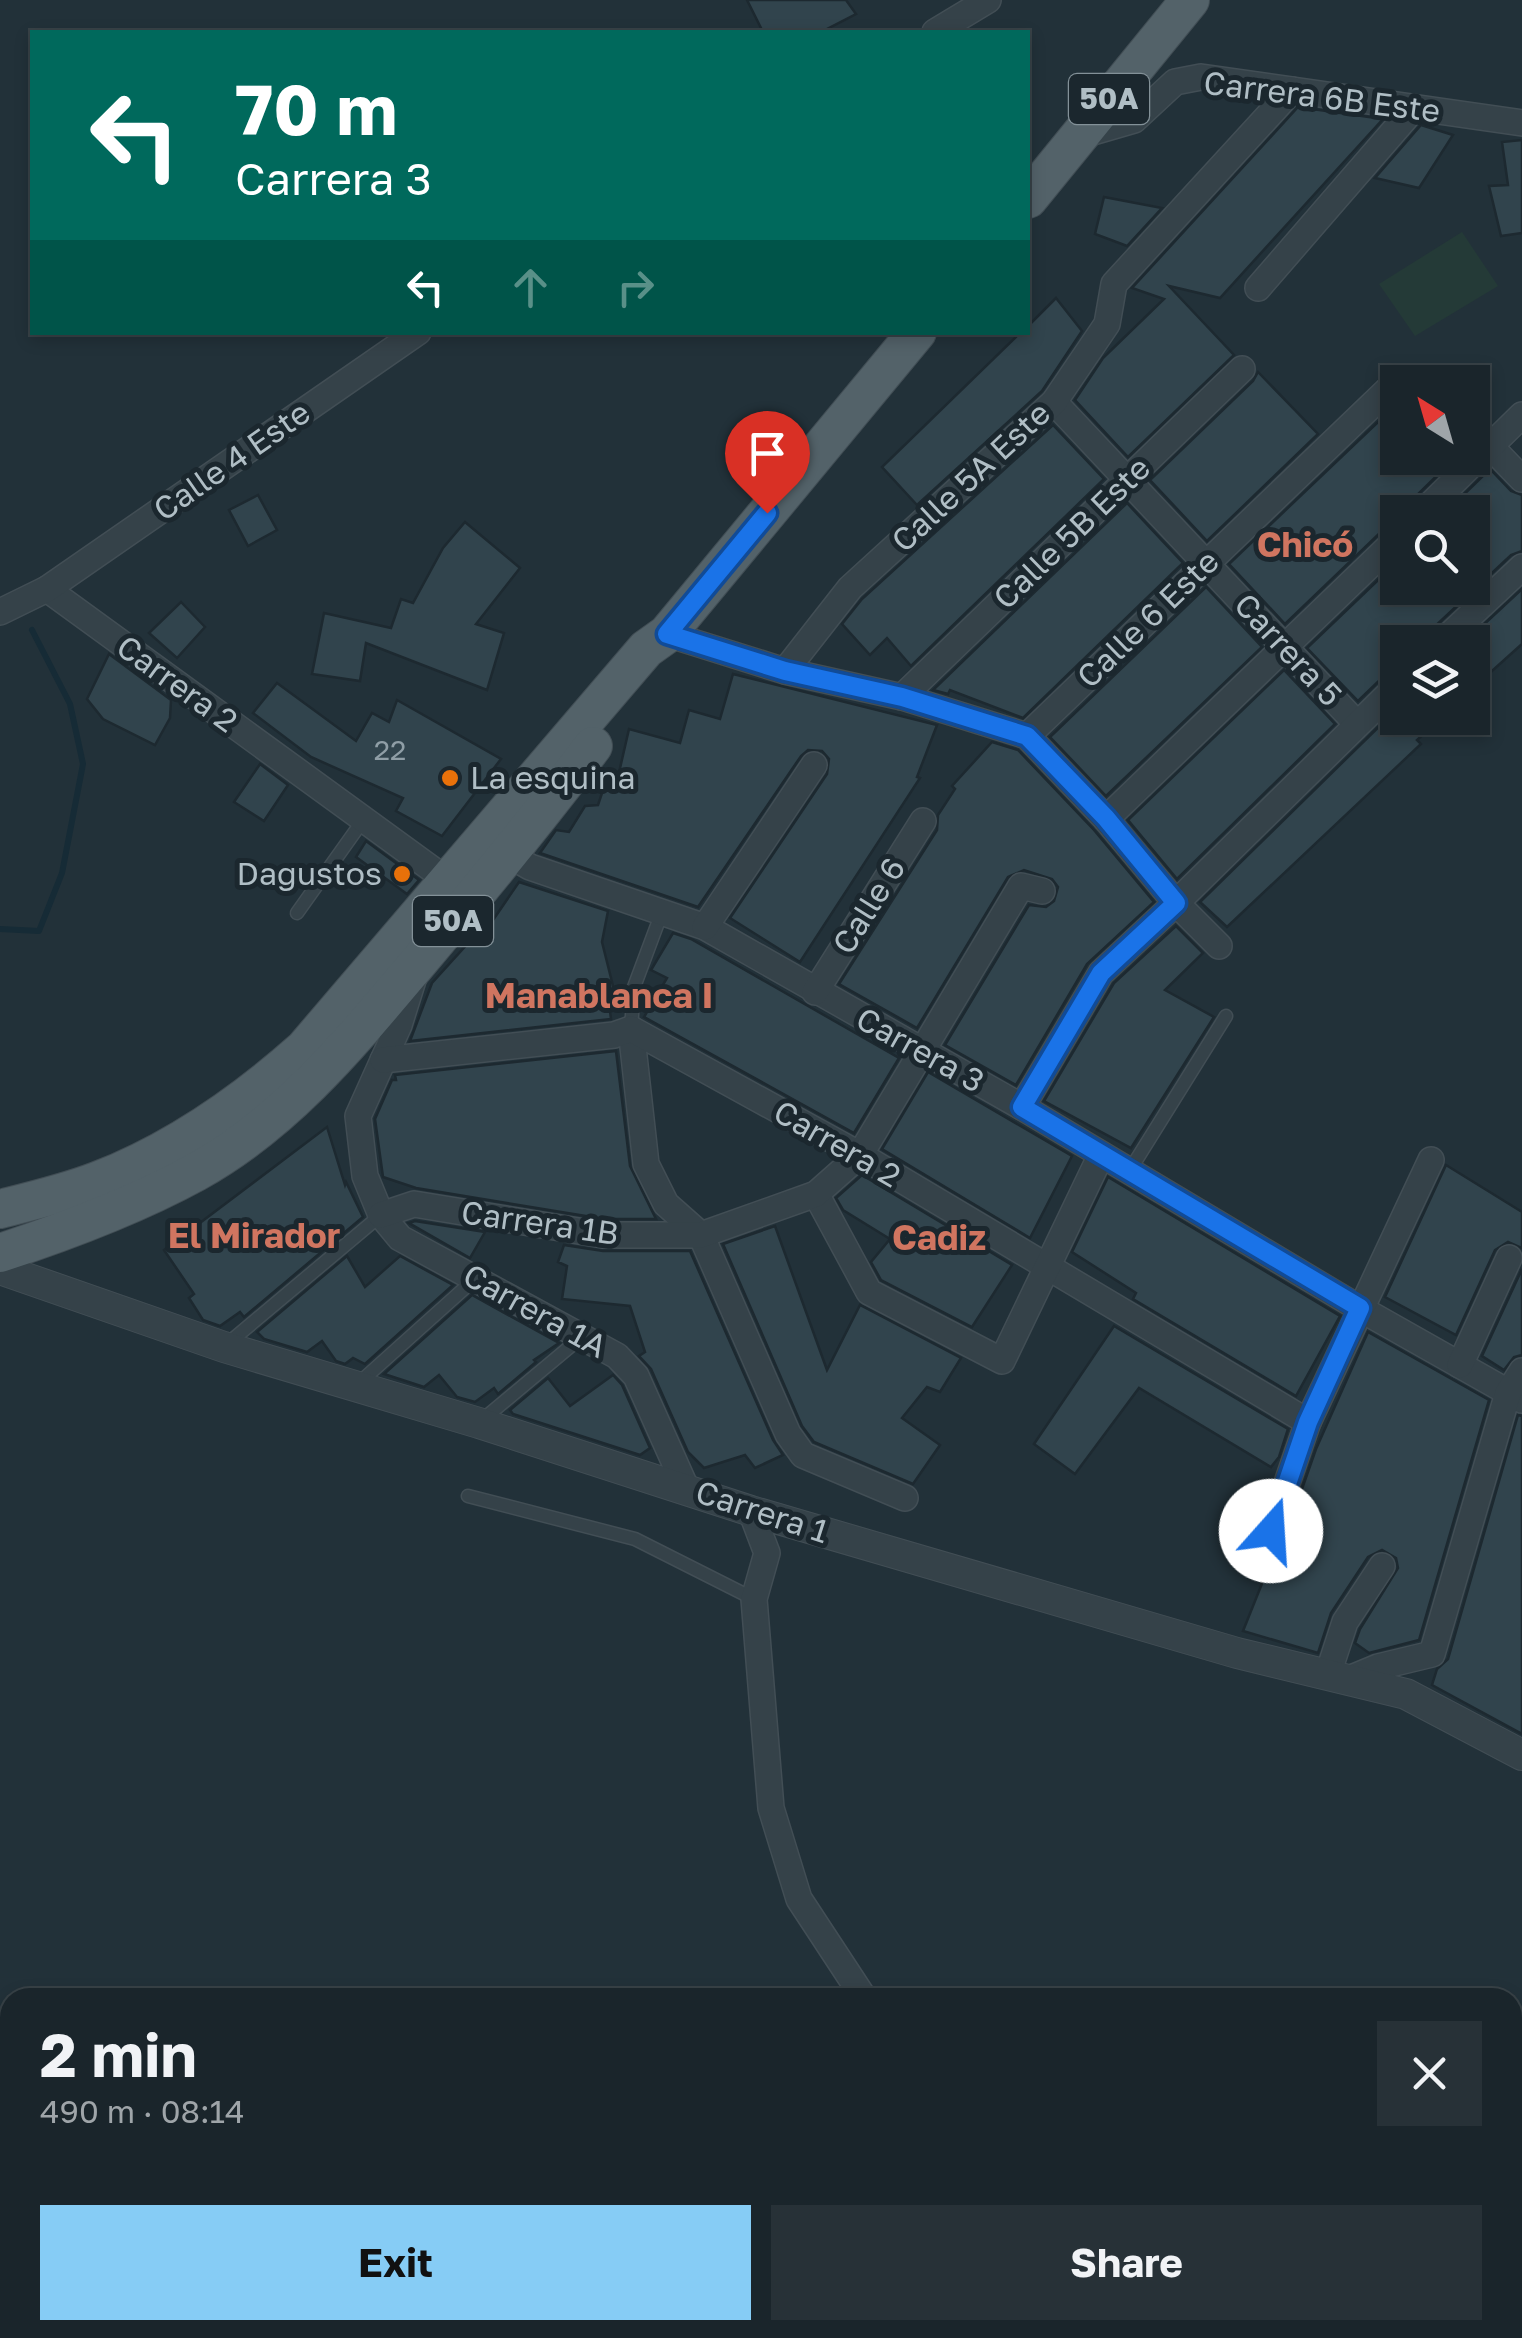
<!DOCTYPE html>
<html lang="en">
<head>
<meta charset="utf-8">
<style>
  body { margin:0; font-family:"Golos Text",sans-serif; background:#273137; color:#f1f3f6; height:100vh; display:flex; flex-direction:column; font-size:38px; white-space:nowrap }
  * { box-sizing:border-box; margin:0 }
  p { font-size:32px; color:#9fa5a9 }
  .icon { flex:none; width:55px; height:55px; fill:none; stroke:currentColor; stroke-width:2; stroke-linecap:round; stroke-linejoin:round }
  .map { position:relative; flex:1; overflow:hidden }
  .drawer { position:absolute; left:0px; top:1988px; width:1522px; height:352px; display:flex; flex-direction:column; background:#1a252b; border-radius:30px 30px 0 0; box-shadow:0 5px 15px #0003,0 0 0 2px #384247 }
  .drawer>* { flex:none }
  .hud { position:absolute; left:30px; top:30px; width:1000px; height:305px; border-radius:0px; box-shadow:0 5px 15px #0003,0 0 0 2px #384247; background:#00695c; color:#fff; overflow:hidden }
  .needle { width:65px; rotate:323deg }
  .fabs { position:absolute; left:1380px; top:365px; display:grid; gap:20px }
  .fabs a { display:grid; place-items:center; width:110px; height:110px; border-radius:0px; background:#1a252b; box-shadow:0 5px 15px #0003,0 0 0 2px #384247; font-size:50px }
  .pin { position:absolute; display:grid; place-items:center; width:85px; height:85px; color:#fff; margin:-102px -42px; border-radius:50% 50% 50% 0; rotate:-45deg; box-shadow:0 0 10px #0007 }
  .pin .icon { rotate:45deg }
  .me { position:absolute; width:110px; margin:-55px; rotate:19deg; stroke-linejoin:round; filter:drop-shadow(0 0 8px #0008) }
  .turn { display:flex; align-items:center; gap:35px; height:210px; padding:0 40px; font-size:45px }
  .turn .icon { width:130px; height:130px; stroke-width:2.5 }
  .turn b { display:block; font-size:70px; line-height:85px }
  .lanes { display:flex; align-items:center; height:95px; padding:0 40px; background:#0003; justify-content:center; gap:50px; direction:ltr }
  .lanes .off { opacity:.35 }
  .round { display:grid; place-items:center; flex:none; width:105px; height:105px; border-radius:0px; background:#273137 }
  .summary { display:flex; align-items:center; justify-content:space-between; height:170px; padding:0 40px }
  h1 { font-size:60px; font-weight:700; line-height:75px }
  .button { display:flex; gap:20px; margin-top:auto; padding:20px 40px }
  .button a { flex:1; height:115px; border-radius:0px; background:#86ccf5; color:#111; font-size:40px; font-weight:700; line-height:115px; text-align:center }
  .button a+a { background:#273137; color:#f1f3f6 }
  .map>svg:first-child { display:block }
  .green { fill:#243a37 }
  .lines { fill:none; stroke-linecap:round; stroke-linejoin:round }
  .stream { stroke:#162b36; stroke-width:6 }
  .building { fill:#31444d; stroke:#1d2930; stroke-width:2.5 }
  .service-casing { stroke:#424e55; stroke-width:15 }
  .minor-casing { stroke:#424e55; stroke-width:28 }
  .tertiary-casing { stroke:#424e55; stroke-width:32 }
  .primary-casing { stroke:#424e55; stroke-width:40 }
  .service { stroke:#354249; stroke-width:12 }
  .minor { stroke:#354249; stroke-width:25 }
  .tertiary { stroke:#354249; stroke-width:30 }
  .primary { stroke:#536269; stroke-width:38 }
  .route-casing { stroke:#114b97; stroke-width:25 }
  .route { stroke:#1a73e8; stroke-width:18 }
  .food-dot { fill:#e8710a; stroke:#1b272e; stroke-width:4 }
  .labels { text-anchor:middle; stroke-width:10; stroke-linejoin:round; paint-order:stroke }
  .number-label { font-size:28px; fill:#8f9ea6 }
  .shield { fill:#1b272e; stroke:#839198; stroke-width:2.5 }
  .shield-label { font-size:30px; font-weight:bold; fill:#b0bec5 }
  .street-label { font-size:32px; fill:#b0bec5; stroke:#1b272e }
  .poi-label { font-size:32px; fill:#b0bec5; stroke:#1b272e; text-anchor:start }
  .neighbourhood-label { font-size:35px; font-weight:bold; fill:#d07560; stroke:#1b272e }
</style>
</head>
<body>
<div class="map">
<svg width="1522" height="2338" viewBox="0 0 1522 2338">
  <rect width="100%" height="100%" fill="#223139"/>
  <path class="green" d="M1462,232L1498,286L1415,336L1379,284Z"/>
  <g class="lines">
    <path class="stream" d="M0,929L39,931L62,873L83,764L70,704L32,630"/>
  </g>
  <g class="building">
    <path d="M747,0H846L856,14L821,32H763Z"/>
    <path d="M1298,107L1383,119L1220,298L1169,286L1234,355L1128,457L1075,400L1103,358L1164,299L1132,288Z"/>
    <path d="M1421,125L1453,135L1419,188L1375,178Z"/>
    <path d="M1522,140V233L1501,236L1489,186L1508,185L1502,142Z"/>
    <path d="M1104,197L1162,208L1127,246L1095,234Z"/>
    <path d="M1056,298L1082,331L1042,391L917,505L882,467L1021,332H1028V326Z"/>
    <path d="M1258,372L1318,434L1207,541L1150,480L1253,381Z"/>
    <path d="M1398,403V458H1455L1412,500L1407,512H1398V522L1387,526L1285,624L1229,564Z"/>
    <path d="M1053,425L1104,479L911,666L887,638L870,655L842,624L862,599Z"/>
    <path d="M1490,469L1511,491L1522,495V551L1511,555L1431,630L1426,642H1398V669L1387,673L1358,701L1307,648L1398,561V588H1472V512H1446Z"/>
    <path d="M258,495L277,530L248,546L229,510Z"/>
    <path d="M1127,503L1183,563L1023,718L950,690L948,694L933,690Z"/>
    <path d="M465,522L520,568L476,624L504,633L487,690L366,643L360,681L312,674L324,613L391,628L401,599L413,603L443,548Z"/>
    <path d="M1206,587L1262,647L1106,796L1050,737Z"/>
    <path d="M1522,589V644L1472,689V642H1465Z"/>
    <path d="M181,602L205,627L177,658L149,633Z"/>
    <path d="M109,654L171,700L170,718L155,745L103,719L87,699Z"/>
    <path d="M1284,670L1335,724L1177,879L1128,820Z"/>
    <path d="M733,674L937,725L917,777L920,778L800,962L730,918L827,774L829,759L822,751L808,750L801,756L698,907L540,853L556,830L569,832L585,806L598,805L604,787L615,790L629,729L680,743L689,710L720,719Z"/>
    <path d="M277,683L356,741L372,713L389,722L397,700L501,759L442,836L396,811L403,798L311,757L253,713Z"/>
    <path d="M1398,708V718H1441L1417,740L1421,744L1227,927L1200,902Z"/>
    <path d="M992,742L1018,750L1094,830L1154,902L1087,964L1016,1085L945,1045L1029,905L1046,907L1054,901L1058,887L1052,879L1024,870L1008,877L917,1028L839,984L937,830L938,815L955,789L952,786Z"/>
    <path d="M260,764L288,785L264,821L234,802Z"/>
    <path d="M366,841L419,880L407,894L356,857Z"/>
    <path d="M519,882L608,911L602,942L617,1002L608,996L611,1019L410,1041L432,983L471,940L478,942Z"/>
    <path d="M1176,926L1203,953L1165,990L1214,1017L1131,1148L1044,1101L1114,983Z"/>
    <path d="M673,933L691,939L899,1058L854,1133L644,1017L667,978L651,970Z"/>
    <path d="M616,1051L630,1166L656,1219H604L416,1188L383,1177L375,1119L392,1080H396L395,1075Z"/>
    <path d="M928,1072L1072,1156L1030,1238L882,1149Z"/>
    <path d="M327,1127L345,1185L346,1182L363,1217L244,1317L240,1312L220,1326L203,1320L189,1298L194,1294L164,1250Z"/>
    <path d="M1446,1165L1522,1212V1248L1508,1242L1495,1250L1456,1335L1385,1297Z"/>
    <path d="M862,1175L1012,1265L972,1327L881,1280L871,1262L890,1239L843,1210L836,1198Z"/>
    <path d="M1108,1177L1340,1316L1296,1396L1133,1299L1136,1293L1072,1252Z"/>
    <path d="M415,1221L485,1232L470,1258L409,1223Z"/>
    <path d="M775,1226L827,1370L860,1305L961,1358L940,1392L927,1387L902,1418L940,1445L913,1484L814,1442L802,1426L723,1244Z"/>
    <path d="M564,1245L603,1251H690L773,1440L783,1455L755,1468L745,1455L704,1468L688,1452L651,1369L639,1356L645,1352L630,1306L562,1299L567,1266L558,1262Z"/>
    <path d="M347,1256L365,1287L400,1256L453,1285L365,1364L353,1358L345,1364L336,1361L322,1341L307,1352L264,1339L257,1332Z"/>
    <path d="M1522,1269V1355L1514,1357L1504,1370L1482,1356Z"/>
    <path d="M472,1295L559,1343L534,1360L536,1362L498,1394L494,1388L475,1402L457,1397L439,1375L424,1387L384,1374Z"/>
    <path d="M1114,1326L1288,1429L1279,1457L1271,1467L1139,1388L1075,1474L1034,1444Z"/>
    <path d="M1368,1332L1489,1400L1419,1640L1369,1653L1355,1643L1360,1629L1398,1568L1396,1558L1382,1550L1368,1557L1331,1613L1318,1653L1243,1631L1265,1576L1275,1566L1316,1449Z"/>
    <path d="M613,1375L622,1385L650,1448L640,1455L513,1414L510,1410L548,1378L570,1406Z"/>
    <path d="M1518,1415L1522,1416V1734L1432,1685L1437,1669L1448,1659Z"/>
  </g>
  <g class="lines">
    <g class="service-casing">
      <g id="service">
        <path d="M297,913L364,819"/>
        <path d="M631,1029L634,987L662,912"/>
        <path d="M1130,1170L1226,1016"/>
        <path d="M226,1345L381,1215"/>
        <path d="M359,1383L476,1278"/>
        <path d="M481,1421L584,1335"/>
        <path d="M468,1496L635,1539L754,1599"/>
      </g>
    </g>
    <g class="minor-casing">
      <g id="minor">
        <path d="M935,32L988,0"/>
        <path d="M1079,136L1134,120L1175,82L1201,77L1522,123"/>
        <path d="M1258,288L1414,108"/>
        <path d="M1054,402L1357,724"/>
        <path d="M1491,447L1522,479"/>
        <path d="M1423,512L1522,415"/>
        <path d="M47,589L447,880"/>
        <path d="M0,612L47,589L418,332"/>
        <path d="M667,634L785,671L902,697L1027,736L1106,819L1176,903L1219,946"/>
        <path d="M1442,642L1522,567"/>
        <path d="M785,671L850,588L1054,402L1107,324L1114,284L1292,90"/>
        <path d="M902,697L1242,369"/>
        <path d="M1027,736L1400,378L1404,382"/>
        <path d="M1106,819L1398,538"/>
        <path d="M509,855L530,867L705,927L1022,1107L1359,1308L1522,1400"/>
        <path d="M705,927L814,765"/>
        <path d="M414,977L399,1025L358,1116L365,1176L381,1215L400,1238L617,1356L636,1376L686,1488"/>
        <path d="M815,992L923,821"/>
        <path d="M631,1029L646,1164L666,1204L701,1235L788,1434L803,1455L905,1498"/>
        <path d="M383,1060L614,1035L631,1029L860,1155L1308,1422"/>
        <path d="M1022,1107L1101,973L1176,903L1398,685"/>
        <path d="M816,1194L869,1292L1002,1361L1101,1155"/>
        <path d="M381,1215L414,1204L603,1235H701L816,1194L860,1155L1021,886L1042,891"/>
        <path d="M1460,1365L1509,1258"/>
        <path d="M751,1511L767,1553L754,1599L771,1808L799,1899L864,1998"/>
        <path d="M1260,1561L1308,1422L1431,1160"/>
        <path d="M1328,1674L1345,1622L1382,1566"/>
        <path d="M1349,1679L1378,1667L1432,1654L1508,1393L1522,1371"/>
        <path d="M1082,2330L1087,2338"/>
      </g>
    </g>
    <g class="tertiary-casing">
      <path id="tertiary" d="M0,1269L224,1347L479,1423L751,1511L1237,1653L1406,1694L1522,1755"/>
    </g>
    <g class="primary-casing">
      <g id="primary">
        <path d="M1028,199L1190,0"/>
        <path d="M0,1209C32,1201 66,1193 97,1181C175,1151 242,1104 304,1049L646,649L667,634L917,332"/>
        <path d="M0,1253C67,1231 134,1206 196,1172C286,1122 351,1042 416,965C477,893 536,821 593,746"/>
      </g>
    </g>
    <use href="#service" class="service"/>
    <use href="#minor" class="minor"/>
    <use href="#tertiary" class="tertiary"/>
    <use href="#primary" class="primary"/>
  </g>
  <g class="lines">
    <g class="route-casing">
      <path id="route" d="M767,513L667,634L785,671L902,697L1027,736L1106,818L1176,903L1101,973L1022,1107L1360,1308L1308,1422L1271,1531"/>
    </g>
    <use href="#route" class="route"/>
  </g>
  <g class="food-dot">
    <circle cx="450" cy="778" r="10"/>
    <circle cx="402" cy="874" r="10"/>
  </g>
  <g class="labels">
    <g class="number-label">
      <text x="390" y="760">22</text>
    </g>
    <g class="shield">
      <rect x="1069" y="74" width="80" height="50" rx="8"/>
      <rect x="413" y="896" width="80" height="50" rx="8"/>
    </g>
    <g class="shield-label">
      <text x="1109" y="109">50A</text>
      <text x="453" y="931">50A</text>
    </g>
    <g class="street-label">
      <text transform="translate(1322 97) rotate(7)" y="11">Carrera 6B Este</text>
      <text transform="translate(232 461) rotate(-35)" y="11">Calle 4 Este</text>
      <text transform="translate(971 477) rotate(-43)" y="11">Calle 5A Este</text>
      <text transform="translate(1072 533) rotate(-44)" y="11">Calle 5B Este</text>
      <text transform="translate(1148 619) rotate(-44)" y="11">Calle 6 Este</text>
      <text transform="translate(1288 650) rotate(47)" y="11">Carrera 5</text>
      <text transform="translate(177 684) rotate(36)" y="11">Carrera 2</text>
      <text transform="translate(869 906) rotate(-58)" y="11">Calle 6</text>
      <text transform="translate(920 1050) rotate(29)" y="11">Carrera 3</text>
      <text transform="translate(837 1144) rotate(30)" y="11">Carrera 2</text>
      <text transform="translate(540 1223) rotate(8)" y="11">Carrera 1B</text>
      <text transform="translate(535 1311) rotate(29)" y="11">Carrera 1A</text>
      <text transform="translate(762 1512) rotate(18)" y="11">Carrera 1</text>
    </g>
    <g class="poi-label">
      <text x="470" y="789">La esquina</text>
      <text x="382" y="885" text-anchor="end">Dagustos</text>
    </g>
    <g class="neighbourhood-label">
      <text x="1305" y="557">Chicó</text>
      <text x="599" y="1008">Manablanca I</text>
      <text x="254" y="1248">El Mirador</text>
      <text x="939" y="1250">Cadiz</text>
    </g>
  </g>
</svg>
<div class="fabs">
<a><svg class="needle" viewBox="-14 -14 28 28"><path d="M0-13l5 13h-10z" fill="#e53935"/><path d="M0 13l5-13h-10z" fill="#9fa5a9"/></svg></a>
<a><svg class="icon" aria-label="search" viewBox="0 0 24 24"><circle cx="10" cy="10" r="6"/><path d="M15 15l6 6"/></svg></a>
<a><svg class="icon" aria-label="layers" viewBox="0 0 24 24"><path d="M12 4l9 5-9 5-9-5zM3 14l9 5 9-5"/></svg></a>
</div>
<div class="pin" style="left:767px;top:513px;background:#d93025"><svg class="icon" aria-label="arrive" viewBox="0 0 24 24"><path d="M6 21V4h12l-3 4 3 4H6"/></svg></div>
<svg class="me" style="left:1271px;top:1531px" viewBox="-20 -20 40 40"><circle r="19" fill="#fff"/><path d="M0-13L10 11 0 6-10 11z" fill="#1a73e8"/></svg>
<div class="hud">
<div class="turn"><svg class="icon" aria-label="left" viewBox="0 0 24 24"><path d="M17 20v-9H6M10 6l-5 5 5 5"/></svg><div><b>70 m</b>Carrera 3</div></div>
<div class="lanes"><svg class="icon" aria-label="left" viewBox="0 0 24 24"><path d="M17 20v-9H6M10 6l-5 5 5 5"/></svg><svg class="icon off" aria-label="ahead" viewBox="0 0 24 24"><path d="M12 20V5M6 11l6-6 6 6"/></svg><svg class="icon off" aria-label="right" viewBox="0 0 24 24"><path d="M7 20v-9h11M14 6l5 5-5 5"/></svg></div>
</div>
<section class="drawer">
<div class="summary"><div><h1>2 min</h1><p>490 m · 08:14</p></div><a class="round"><svg class="icon" aria-label="close" viewBox="0 0 24 24"><path d="M6 6l12 12M18 6L6 18"/></svg></a></div>
<div class="button"><a>Exit</a><a>Share</a></div>
</section>
</div>
</body>
</html>
